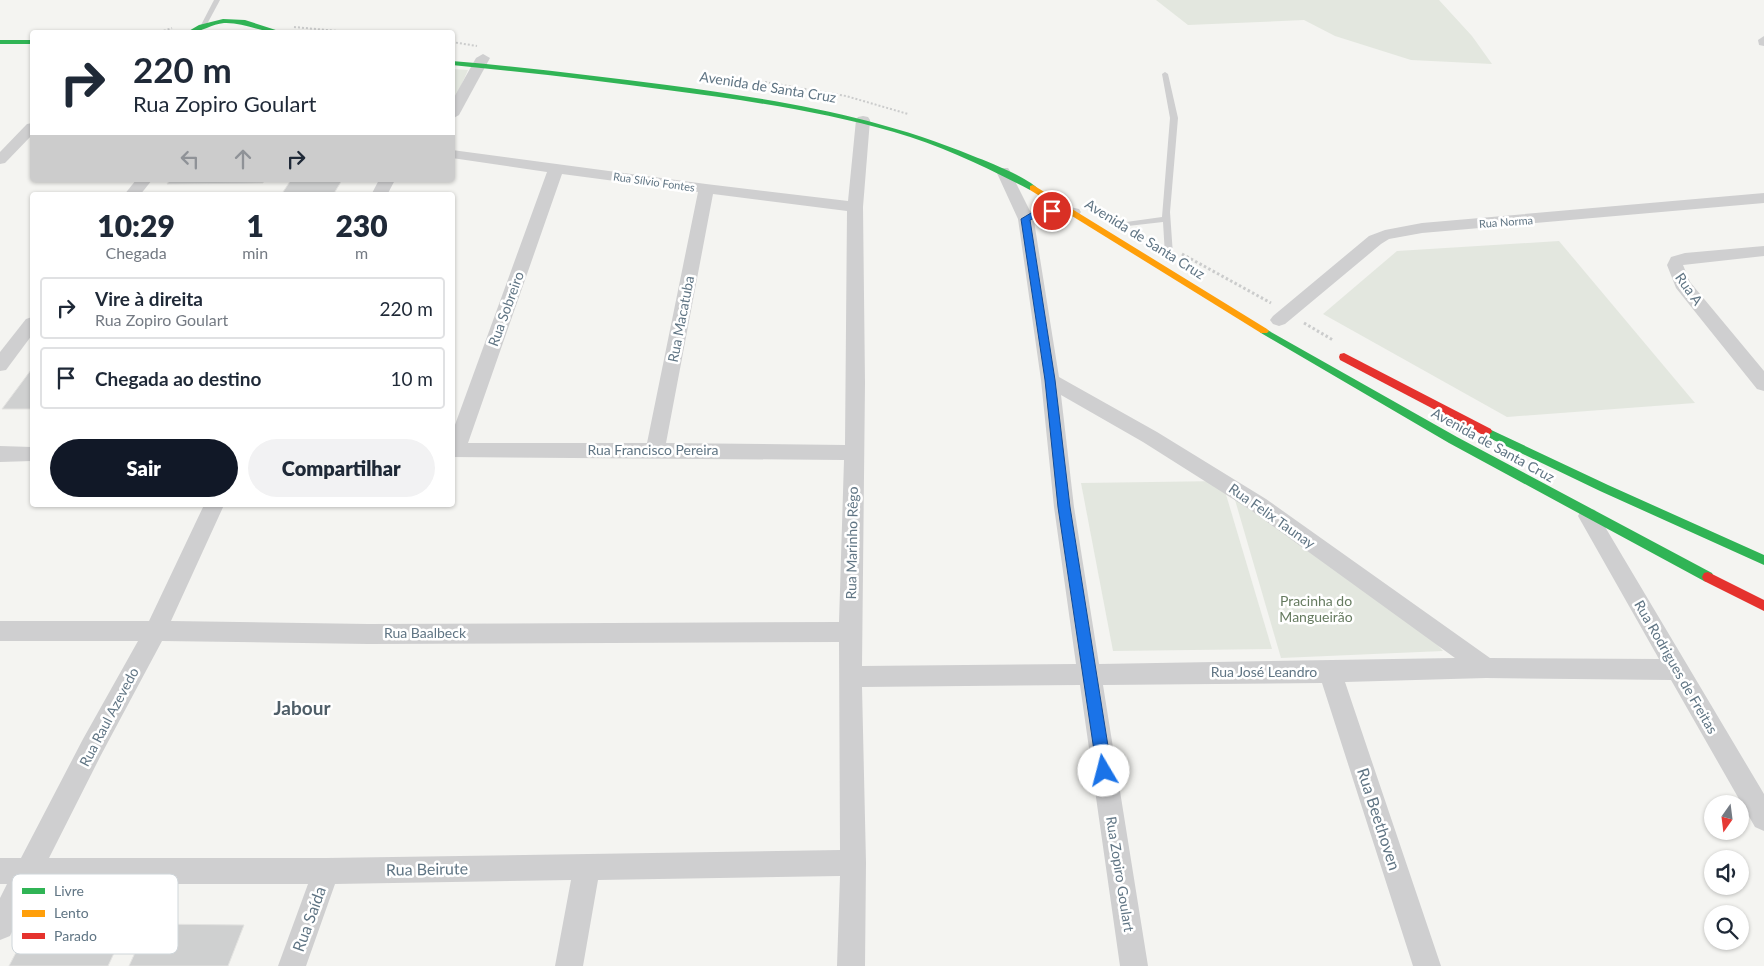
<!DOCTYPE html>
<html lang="pt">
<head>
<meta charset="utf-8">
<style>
  body { margin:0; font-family:Lato,sans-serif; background:#f2f2f3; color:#1f2937; height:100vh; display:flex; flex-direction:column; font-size:19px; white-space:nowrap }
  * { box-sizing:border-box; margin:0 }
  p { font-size:16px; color:#747a83 }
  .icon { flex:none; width:28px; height:28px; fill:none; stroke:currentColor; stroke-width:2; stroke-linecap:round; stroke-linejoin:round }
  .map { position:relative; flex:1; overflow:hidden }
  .panel { position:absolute; left:30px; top:192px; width:425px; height:315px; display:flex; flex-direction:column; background:#fff; border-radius:5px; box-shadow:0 1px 4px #0004 }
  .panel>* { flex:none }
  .hud { position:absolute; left:30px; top:30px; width:425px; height:152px; border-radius:5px; box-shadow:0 1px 4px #0004; background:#fff; color:#1f2937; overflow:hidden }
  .needle { width:32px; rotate:194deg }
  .tools { position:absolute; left:1704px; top:795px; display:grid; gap:10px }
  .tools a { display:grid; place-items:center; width:45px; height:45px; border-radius:50%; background:#fff; box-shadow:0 1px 4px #0004; font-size:25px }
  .pin { position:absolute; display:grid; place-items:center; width:42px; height:42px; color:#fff; margin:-21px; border:2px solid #fff; border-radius:50%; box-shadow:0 1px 5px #0007 }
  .me { position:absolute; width:55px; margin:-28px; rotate:352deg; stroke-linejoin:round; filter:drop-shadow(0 0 4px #0008) }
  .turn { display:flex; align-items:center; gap:18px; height:105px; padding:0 20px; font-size:22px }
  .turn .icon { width:65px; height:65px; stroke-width:2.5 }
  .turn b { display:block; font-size:35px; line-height:42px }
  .lanes { display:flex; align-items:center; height:48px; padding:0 20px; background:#0003; justify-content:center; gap:25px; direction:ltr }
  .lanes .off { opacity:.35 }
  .eta { display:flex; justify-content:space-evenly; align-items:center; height:85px; text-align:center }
  .eta b { font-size:30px; font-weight:800; line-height:35px }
  .cta { display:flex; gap:10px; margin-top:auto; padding:10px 20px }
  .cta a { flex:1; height:58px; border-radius:30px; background:#111827; color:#fff; font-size:20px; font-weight:800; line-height:58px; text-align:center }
  .cta a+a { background:#f2f2f3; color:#1f2937 }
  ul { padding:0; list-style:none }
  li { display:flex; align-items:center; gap:15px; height:62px; margin:0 10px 8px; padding:0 10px; border:2px solid #e0e1e3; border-radius:5px }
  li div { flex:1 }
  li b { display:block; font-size:19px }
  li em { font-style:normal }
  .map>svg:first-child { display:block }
  .green { fill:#e3e7df }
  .building { fill:#cfd0d0; stroke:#e3e3e1 }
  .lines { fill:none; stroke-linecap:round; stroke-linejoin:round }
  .path-far1 { stroke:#cbcccc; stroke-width:2; stroke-dasharray:2 2; stroke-linecap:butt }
  .path { stroke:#cbcccc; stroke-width:3; stroke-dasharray:2.5 2.5; stroke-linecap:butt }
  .lane { fill:#cfcfd0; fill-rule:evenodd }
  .street { fill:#cfcfd0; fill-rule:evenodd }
  .fast { fill:#30b455; fill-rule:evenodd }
  .slow { fill:#ff9f0a; fill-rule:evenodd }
  .jam { fill:#e5322d; fill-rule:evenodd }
  .route { fill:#1a73e8; stroke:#114b97 }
  .labels { text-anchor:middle; stroke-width:5; stroke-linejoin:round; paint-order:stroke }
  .far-street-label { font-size:11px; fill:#607584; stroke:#fff }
  .street-label { font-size:14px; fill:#607584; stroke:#fff }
  .park-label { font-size:14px; fill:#667b60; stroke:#fff }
  .near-street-label { font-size:16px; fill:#607584; stroke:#fff }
  .district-label { font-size:19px; font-weight:bold; fill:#4f5e68; stroke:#fff }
  .key { fill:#fff; stroke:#cfd6da; stroke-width:1 }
  .key-label { font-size:14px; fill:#607584 }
</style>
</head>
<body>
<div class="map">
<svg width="1764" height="966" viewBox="0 0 1764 966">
  <rect width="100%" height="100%" fill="#f4f4f1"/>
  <g class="green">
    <path d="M1156,0H1439L1472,36L1492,64L1411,60L1335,36L1304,20L1188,25Z"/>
    <path d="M453,69L468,70L453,104Z"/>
    <path d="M1559,241L1695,403L1507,417L1323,314L1397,251Z"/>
    <path d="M1222,481L1272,649L1113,651L1081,483Z"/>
    <path d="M1233,493L1418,624L1443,651L1281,658Z"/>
  </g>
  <g class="building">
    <path d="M170,180H264L263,183L167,184Z"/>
    <path d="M291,180H342L333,195H281Z"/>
    <path d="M31,370H32V409H2Z"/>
    <path d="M33,920L129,921L108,966H9Z"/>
    <path d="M148,924L244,925L228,966H129Z"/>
  </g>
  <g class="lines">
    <g class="path-far1">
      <path d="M294,27L349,32"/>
      <path d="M160,32L172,28"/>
      <path d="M452,42L477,46"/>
      <path d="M765,82L846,96L908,114"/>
    </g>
    <g class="path">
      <path d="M1182,254L1271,303"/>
      <path d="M1304,323L1333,340"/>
    </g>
    <g class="lane">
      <path d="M214,0H220L206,26H202L201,25Z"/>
      <path d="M1165,72L1168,74L1178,118L1170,212L1173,255L1169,258L1165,255L1163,222L1119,227L1115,225L1119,223L1162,217L1170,118L1162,74Z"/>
    </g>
    <g class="street">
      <path d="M1764,36V46L1759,45L1758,40Z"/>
      <path d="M483,54L490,58L459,115L452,119V101L476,58Z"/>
      <path d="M863,116L868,117L870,120L863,207L865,383L862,666L1076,664L1054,507L1041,380L1018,219L996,171L998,168H1008L1010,171L1030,211C1045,205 1063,205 1079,209L1081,212L1079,215C1062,220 1052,214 1034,221L1059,377L1157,432L1266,499L1490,658L1659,659L1578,516L1581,510L1588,508L1595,510L1764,794V831L1755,827L1671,680L1486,678L1345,682L1441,966H1413L1322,683L1103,685L1148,966H1120L1080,685L862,687L866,863L865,966H837L840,876L598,880L583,966H555L571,880L335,884L306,966H278L308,884H36L10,936L0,940V898L7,884H0V858H21L83,739L138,641H0V621H149L204,505H224L171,621L368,624L839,622L844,460L452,457V433L547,172L452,158V150L706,184L848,201L856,120L858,117ZM562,174L698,192L647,443H468ZM713,194L847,211L845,445L666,443ZM1061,395L1143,442L1252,511L1455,658L1099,664L1074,507ZM162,641L368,644L839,642L840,850L326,858H49L101,755Z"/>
      <path d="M32,123V135L5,163L0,164V152L27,124Z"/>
      <path d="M136,180H152L140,195H124Z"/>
      <path d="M379,180H395L387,195H371Z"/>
      <path d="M1764,193V203L1422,233L1389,239L1381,244L1285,324L1279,326L1273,324L1270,320L1273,316L1369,236L1385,230L1422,223Z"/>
      <path d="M1764,246V256L1683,265L1690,282L1764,371V391L1757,389L1676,288L1667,265L1671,257L1685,253Z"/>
      <path d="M32,317V335L6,370L0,371V352L26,319Z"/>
      <path d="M0,446L32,447V461L0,462Z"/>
    </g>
    <g class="fast">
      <path d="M223,19L245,20L282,32C264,34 244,22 224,23C211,24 199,34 187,32L199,25Z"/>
      <rect x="0" y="40" width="32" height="4"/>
      <path d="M452,61C524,67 596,76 667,85C772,99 875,115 973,156C989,162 1026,177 1037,188L1036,190H1030C986,167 942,146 894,132C820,111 744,100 667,90C596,80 524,72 452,65Z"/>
      <path d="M1264,328L1457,437L1712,573L1714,577L1712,581L1708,582L1704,581L1449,443L1261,333L1259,331L1261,329Z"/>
      <path d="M1487,428L1608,485L1764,555V565L1600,491L1483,435L1482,432Z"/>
    </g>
    <path class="slow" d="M1033,185L1267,329L1269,331L1267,333H1261L1030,190V186Z"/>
    <g class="jam">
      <path d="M1344,353L1491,429L1492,432L1487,436L1483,435L1340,360L1339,357L1340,354Z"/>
      <path d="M1708,572L1764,600V611L1704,581L1702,577L1704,573Z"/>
    </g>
  </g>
  <path class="route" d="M1052,208L1055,209V213L1041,215L1030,220L1055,380L1070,507L1112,771L1109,776L1104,778L1100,776L1097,771L1058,507L1045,380L1021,219L1036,210Z"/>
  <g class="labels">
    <g class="far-street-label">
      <text transform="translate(654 182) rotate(8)" y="4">Rua Sílvio Fontes</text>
      <text transform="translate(1506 222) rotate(-4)" y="4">Rua Norma</text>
    </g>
    <g class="street-label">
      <text transform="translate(768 87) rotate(9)" y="5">Avenida de Santa Cruz</text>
      <text transform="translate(1145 239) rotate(32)" y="5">Avenida de Santa Cruz</text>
      <text transform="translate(1689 289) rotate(55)" y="5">Rua A</text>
      <text transform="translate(506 309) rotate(-70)" y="5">Rua Sobreiro</text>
      <text transform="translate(681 319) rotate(-79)" y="5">Rua Macatuba</text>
      <text transform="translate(1493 445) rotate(29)" y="5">Avenida de Santa Cruz</text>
      <text x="653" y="455">Rua Francisco Pereira</text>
      <text transform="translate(1272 516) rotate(35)" y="5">Rua Felix Taunay</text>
      <text transform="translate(852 543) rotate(-89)" y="5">Rua Marinho Rêgo</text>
      <text x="425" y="638">Rua Baalbeck</text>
      <text transform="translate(1676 667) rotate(60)" y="5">Rua Rodrigues de Freitas</text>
      <text x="1264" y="677">Rua José Leandro</text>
      <text transform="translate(109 717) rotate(-62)" y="5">Rua Raul Azevedo</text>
      <text transform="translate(1120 874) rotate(81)" y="5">Rua Zopiro Goulart</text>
    </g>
    <g class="park-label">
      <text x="1316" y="606">Pracinha do<tspan x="1316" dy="16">Mangueirão</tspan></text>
    </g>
    <g class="near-street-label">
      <text transform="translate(1379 819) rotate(72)" y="6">Rua Beethoven</text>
      <text transform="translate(427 869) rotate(-1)" y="6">Rua Beirute</text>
      <text transform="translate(309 919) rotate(-70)" y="6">Rua Saída</text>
    </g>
    <g class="district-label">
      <text x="302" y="715">Jabour</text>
    </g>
  </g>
  <rect x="12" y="874" width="166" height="80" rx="8" class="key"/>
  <rect x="22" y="888" width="23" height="6" fill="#30b455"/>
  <rect x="22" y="910" width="23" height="7" fill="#ff9f0a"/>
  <rect x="22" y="933" width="23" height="6" fill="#e5322d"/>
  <g class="key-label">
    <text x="54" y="896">Livre</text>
    <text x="54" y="918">Lento</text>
    <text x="54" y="941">Parado</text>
  </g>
</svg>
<div class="tools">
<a><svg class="needle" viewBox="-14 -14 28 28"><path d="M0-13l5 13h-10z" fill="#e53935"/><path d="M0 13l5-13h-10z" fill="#747a83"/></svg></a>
<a><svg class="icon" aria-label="sound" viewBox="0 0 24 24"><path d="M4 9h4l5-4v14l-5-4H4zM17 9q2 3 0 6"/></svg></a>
<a><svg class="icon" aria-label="search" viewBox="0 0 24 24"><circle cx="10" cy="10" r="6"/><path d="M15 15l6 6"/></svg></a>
</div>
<div class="pin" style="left:1052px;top:211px;background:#d93025"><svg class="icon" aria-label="arrive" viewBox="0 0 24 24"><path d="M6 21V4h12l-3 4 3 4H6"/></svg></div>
<svg class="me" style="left:1104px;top:771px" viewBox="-20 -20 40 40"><circle r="19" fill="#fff"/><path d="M0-13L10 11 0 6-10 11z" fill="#1a73e8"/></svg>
<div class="hud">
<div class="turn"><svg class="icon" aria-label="right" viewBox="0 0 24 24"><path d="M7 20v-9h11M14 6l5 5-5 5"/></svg><div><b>220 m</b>Rua Zopiro Goulart</div></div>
<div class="lanes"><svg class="icon off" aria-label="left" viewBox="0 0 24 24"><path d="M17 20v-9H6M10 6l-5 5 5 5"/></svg><svg class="icon off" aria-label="ahead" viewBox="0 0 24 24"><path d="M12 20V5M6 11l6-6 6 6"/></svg><svg class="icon" aria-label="right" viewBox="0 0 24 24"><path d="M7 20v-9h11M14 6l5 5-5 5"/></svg></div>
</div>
<section class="panel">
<div class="eta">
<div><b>10:29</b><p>Chegada</p></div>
<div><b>1</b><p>min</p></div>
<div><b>230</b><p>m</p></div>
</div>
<ul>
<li><svg class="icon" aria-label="right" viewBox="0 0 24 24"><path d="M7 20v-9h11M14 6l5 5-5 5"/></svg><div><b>Vire à direita</b><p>Rua Zopiro Goulart</p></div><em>220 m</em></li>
<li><svg class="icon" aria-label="arrive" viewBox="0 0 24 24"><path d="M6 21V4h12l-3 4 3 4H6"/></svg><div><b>Chegada ao destino</b></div><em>10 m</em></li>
</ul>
<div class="cta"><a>Sair</a><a>Compartilhar</a></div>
</section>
</div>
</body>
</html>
